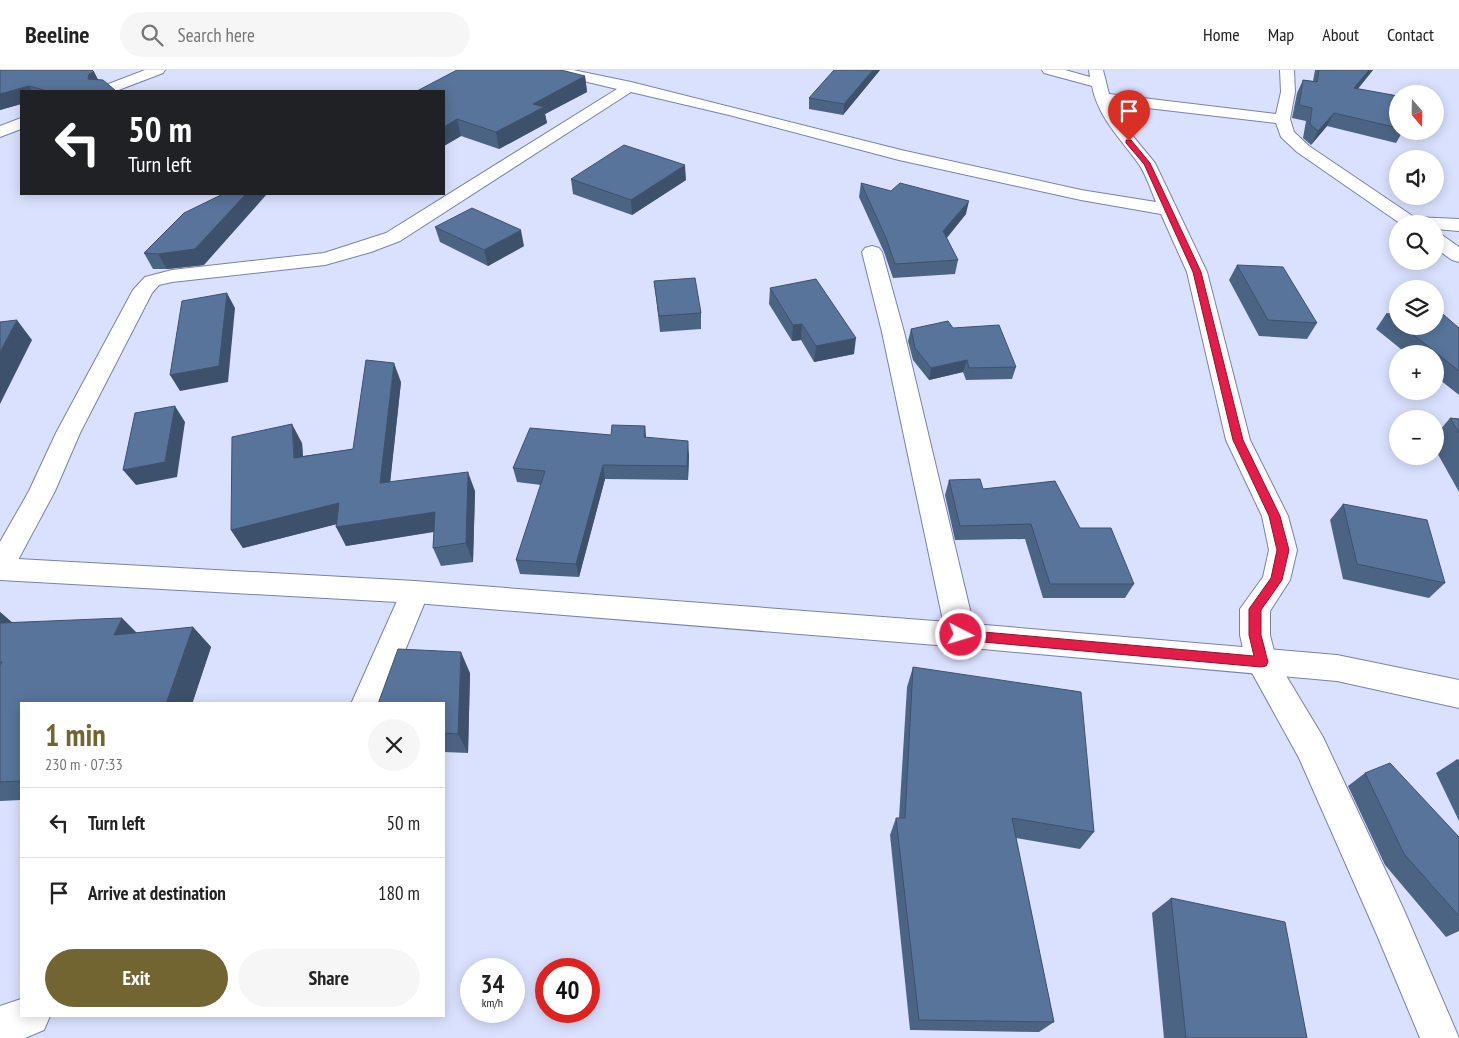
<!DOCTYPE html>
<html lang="en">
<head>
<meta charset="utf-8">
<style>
  body { margin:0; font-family:"PT Sans Narrow",sans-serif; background:#f6f6f6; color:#222; height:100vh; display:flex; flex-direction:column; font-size:19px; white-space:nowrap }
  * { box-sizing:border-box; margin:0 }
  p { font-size:16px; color:#767676 }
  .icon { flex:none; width:28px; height:28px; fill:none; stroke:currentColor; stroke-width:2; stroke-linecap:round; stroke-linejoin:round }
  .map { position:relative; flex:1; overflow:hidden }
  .sheet { position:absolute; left:20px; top:632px; width:425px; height:315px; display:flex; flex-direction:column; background:#fff; border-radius:0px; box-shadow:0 2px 12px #0003 }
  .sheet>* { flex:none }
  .hud { position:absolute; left:20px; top:20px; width:425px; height:105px; border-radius:0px; box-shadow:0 2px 12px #0003; background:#202124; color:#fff; overflow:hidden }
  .needle { width:32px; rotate:160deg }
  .fabs { position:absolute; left:1389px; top:15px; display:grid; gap:10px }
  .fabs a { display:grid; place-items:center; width:55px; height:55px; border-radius:50%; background:#fff; box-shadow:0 2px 12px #0003; font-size:25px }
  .speed { position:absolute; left:460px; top:888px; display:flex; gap:10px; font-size:25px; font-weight:700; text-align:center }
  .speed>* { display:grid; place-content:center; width:65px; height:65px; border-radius:50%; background:#fff; box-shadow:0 2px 12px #0003; line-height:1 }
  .speed small { font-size:12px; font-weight:400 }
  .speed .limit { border:8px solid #d22; background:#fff; color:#111 }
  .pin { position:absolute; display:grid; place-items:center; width:42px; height:42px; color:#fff; margin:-51px -21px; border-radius:50% 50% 50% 0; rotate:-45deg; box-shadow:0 0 5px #0007 }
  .pin .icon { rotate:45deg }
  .me { position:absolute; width:55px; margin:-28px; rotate:95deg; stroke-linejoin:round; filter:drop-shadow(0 0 4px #0008) }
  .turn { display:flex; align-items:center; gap:18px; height:105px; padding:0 25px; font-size:22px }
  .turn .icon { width:65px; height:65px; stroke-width:2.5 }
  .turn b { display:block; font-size:35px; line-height:42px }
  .round { display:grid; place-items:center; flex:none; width:52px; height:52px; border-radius:26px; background:#f6f6f6 }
  .head { display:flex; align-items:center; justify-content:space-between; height:85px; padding:0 25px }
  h1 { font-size:30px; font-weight:700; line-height:38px; color:#726532 }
  .primary-button { display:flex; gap:10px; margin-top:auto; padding:10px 25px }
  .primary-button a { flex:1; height:58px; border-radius:30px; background:#726532; color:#fff; font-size:20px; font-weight:700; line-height:58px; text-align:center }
  .primary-button a+a { background:#f6f6f6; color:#222 }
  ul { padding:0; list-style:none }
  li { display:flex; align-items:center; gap:15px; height:70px; padding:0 25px; border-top:1px solid #e0e0e0 }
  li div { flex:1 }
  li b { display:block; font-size:19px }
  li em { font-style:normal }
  header { display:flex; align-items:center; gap:30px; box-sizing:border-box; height:70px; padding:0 25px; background:#fff; border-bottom:1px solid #e0e0e0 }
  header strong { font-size:24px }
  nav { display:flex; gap:28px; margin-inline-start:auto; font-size:18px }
  .search { width:350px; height:45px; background:#f6f6f6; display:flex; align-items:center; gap:12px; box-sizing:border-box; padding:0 18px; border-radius:28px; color:#767676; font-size:19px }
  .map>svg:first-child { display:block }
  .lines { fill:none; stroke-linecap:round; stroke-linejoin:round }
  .street-casing { stroke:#7881ad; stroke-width:2 }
  .secondary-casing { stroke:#7881ad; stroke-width:2 }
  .street { fill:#fff; fill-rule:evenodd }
  .secondary { fill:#fff; fill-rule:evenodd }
  .wall { fill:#4c6484 }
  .shaded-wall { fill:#3e516c }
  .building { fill:#58749a; stroke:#3e516c }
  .route { fill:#e11d48; stroke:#92132f }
</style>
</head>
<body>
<header>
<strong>Beeline</strong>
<div class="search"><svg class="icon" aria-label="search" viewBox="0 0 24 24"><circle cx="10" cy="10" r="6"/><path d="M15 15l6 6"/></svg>Search here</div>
<nav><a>Home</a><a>Map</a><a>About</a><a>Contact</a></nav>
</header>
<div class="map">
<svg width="1459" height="968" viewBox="0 0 1459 968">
  <rect width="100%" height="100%" fill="#dae1fe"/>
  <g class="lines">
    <g class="street-casing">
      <g id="street">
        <path d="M548,0H573L631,12L901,80L1081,120L1156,132C1151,120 1146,104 1138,93C1120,68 1098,47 1092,16L1044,3L1042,0H1065L1090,7L1089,0H1103L1109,24L1276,44L1281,22L1280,0H1294L1295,22L1290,49L1294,62L1309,76L1414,147L1459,149V161L1435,159V154H1401L1297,82L1281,67L1276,53L1113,34L1127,59L1155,93L1207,202L1250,370L1288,446L1297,480L1290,510L1270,541V565L1276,589L1323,667L1404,840L1459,968H1420L1377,865L1299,688L1246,592L1240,565V539L1263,507L1269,480L1262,446L1226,370L1187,202L1161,144L1081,130L899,90L729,45L631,22L400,171L371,182L325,195L172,212L159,215L152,223L80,363L55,421L10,505L0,508V472L29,421L56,363L133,220L145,207L172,200L324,183L386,163L617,19L550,3Z"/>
        <path d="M1435,163L1442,165L1459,177V192L1452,190L1435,178Z"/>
        <path d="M872,176L879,178L882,182L904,262L976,565L972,574L961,577L950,574L946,565L882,262L862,182L865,178Z"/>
        <path d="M415,511L425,514L429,522L383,634H351L401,522L405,514Z"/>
        <path d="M21,929V946H50L44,960L25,968H0V936Z"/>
      </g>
    </g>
    <g class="secondary-casing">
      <g id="secondary">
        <path d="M145,0H165L163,3L116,21H96L98,18Z"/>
        <path d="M21,48V59L0,67V56Z"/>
        <path d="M0,488L415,511L961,553L1337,585L1459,610V638L1337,611L961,577L415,533L0,510Z"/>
      </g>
    </g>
    <use href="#street" class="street"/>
    <use href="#secondary" class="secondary"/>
  </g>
  <g class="wall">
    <path d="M0,0L94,2L98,10L116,21H21V34L0,40Z"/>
    <path d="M880,0L843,45L809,39V28Z"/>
    <path d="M1315,0H1373L1358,19L1398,26V61H1403L1396,73L1327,56L1311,75L1303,68L1306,51L1292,48L1297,23L1303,10L1313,11Z"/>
    <path d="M585,6L587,22L545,44L547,53L499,79L461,66L444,76V21Z"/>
    <path d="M571,109L686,110L632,145L573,124Z"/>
    <path d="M861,113L966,144L947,168L958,190L955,204L893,208L884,182L859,127Z"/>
    <path d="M184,143L204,195L167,199H153L144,183Z"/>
    <path d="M435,157L524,176L488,196L440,172Z"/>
    <path d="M1237,195L1317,253L1307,269L1259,266L1229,210Z"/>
    <path d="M654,211L701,243V259L660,262L656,227Z"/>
    <path d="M770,218L854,284L814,292L801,270L792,271L769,234Z"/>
    <path d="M1398,243V256H1435L1459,258V325L1435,306V284H1407L1376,259L1386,244Z"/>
    <path d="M953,258L1016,297L1012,309L966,310L963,302L929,310L913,290L908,271L911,259Z"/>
    <path d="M401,312L390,412L475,421L473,492L441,496L433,478L434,462L346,476L336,454L243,478L231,460L302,373L303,386L353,379Z"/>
    <path d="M1450,348L1459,349V422L1435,379V366Z"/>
    <path d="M645,356L646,368L689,385L688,410L605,409L579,507L520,504L516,490L541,415L517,412L513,398L611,365Z"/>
    <path d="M949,410L983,419L1080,458L1134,514L1125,528H1043L1025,469L955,470L945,425Z"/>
    <path d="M1343,434L1445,513L1429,528L1343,509L1330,450Z"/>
    <path d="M0,542L13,553L136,563L193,557L211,577L192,634H21V730L0,731Z"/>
    <path d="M913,597L1094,762L1080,779L1016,768L1054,952L1039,962L910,960L890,765L896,748H899L907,617Z"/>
    <path d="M470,603L468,683L444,682V634Z"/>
    <path d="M1456,690H1459V751L1436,703Z"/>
    <path d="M1365,703L1459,767V861L1446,867L1385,795L1348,716Z"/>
    <path d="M1171,828L1307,968H1164L1152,843Z"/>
  </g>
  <g class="shaded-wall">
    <path d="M873,0H880L843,45L844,34Z"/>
    <path d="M1369,0H1373L1347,31L1354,18Z"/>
    <path d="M94,2L101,15L88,9L89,4Z"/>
    <path d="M585,6L587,22L545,44L547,53L499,79L496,62L533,34Z"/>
    <path d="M29,16L32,21H21V34L0,40V24Z"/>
    <path d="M1334,43L1327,56L1311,75L1318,61Z"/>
    <path d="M457,49L461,66L444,76V57Z"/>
    <path d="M685,95L686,110L632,145L631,130Z"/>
    <path d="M246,124H267L204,195L167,199L158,184Z"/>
    <path d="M969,131L966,144L940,175L943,161Z"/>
    <path d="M521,160L524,176L488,196L484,180Z"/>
    <path d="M227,223L235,238L228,312L180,321L170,305Z"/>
    <path d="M17,250L32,270L0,334V282Z"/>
    <path d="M802,254L801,270L792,271L793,255Z"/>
    <path d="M856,268L854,284L814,292L816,276Z"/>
    <path d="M967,290L963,302L929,310L931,298Z"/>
    <path d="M394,293L401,312L388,432L380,413Z"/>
    <path d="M175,336L185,352L177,407L136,415L123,400Z"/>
    <path d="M292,354L302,373L304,406L294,388Z"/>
    <path d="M645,356L646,370L644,367Z"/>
    <path d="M688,371L689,385L688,410L687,396Z"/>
    <path d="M603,395L605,409L579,507L576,494Z"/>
    <path d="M468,402L475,421L473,492L466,473Z"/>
    <path d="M339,433L349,451L243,478L231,460Z"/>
    <path d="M435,442L443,460L346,476L336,457Z"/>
    <path d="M0,542L18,558L0,566Z"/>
    <path d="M122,548L142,568L114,565Z"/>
    <path d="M193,557L211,577L192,634H166Z"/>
    <path d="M461,582L470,603L468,683L458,664Z"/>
  </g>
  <g class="building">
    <path d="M0,0H92L94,2L89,4L88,9L103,10L116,21H47L29,16L0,24Z"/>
    <path d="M457,0H561L585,6L533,34L544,37L496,62L457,49L444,57V21H417Z"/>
    <path d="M834,0H873L844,34L809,28Z"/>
    <path d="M1319,0H1369L1354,18L1398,26V58L1334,43L1318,61L1310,54L1312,38L1299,35L1303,10L1317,12Z"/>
    <path d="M624,75L685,95L631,130L571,109Z"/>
    <path d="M861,113L891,121L900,113L969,131L943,161L958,190L895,194L886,168Z"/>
    <path d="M223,124H246L195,179L158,184L144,183L184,143Z"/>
    <path d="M472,138L521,160L484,180L435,157Z"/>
    <path d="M1237,195L1283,197L1317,253L1268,250Z"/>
    <path d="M695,208L701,243L659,246L654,211Z"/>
    <path d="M816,209L856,268L816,276L802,254L793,255L770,218Z"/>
    <path d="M227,223L219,296L170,305L182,231Z"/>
    <path d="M1435,239H1437L1459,258V301L1402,256H1435Z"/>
    <path d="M1398,243V253L1386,244Z"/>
    <path d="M17,250L0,282V252Z"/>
    <path d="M948,251L953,258L999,255L1016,297L969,298L967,290L931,298L915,278L911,259Z"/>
    <path d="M366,290L394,293L380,413L468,402L466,473L433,478L435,442L336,457L339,433L231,460L232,367L292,354L294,388L353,379Z"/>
    <path d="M175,336L165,392L123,400L135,343Z"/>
    <path d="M1450,348L1459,349V363Z"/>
    <path d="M612,355L645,356L644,367L688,371L687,396L603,395L576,494L516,490L545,401L513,398L530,358L611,365Z"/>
    <path d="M980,409L983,419L1055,411L1080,458H1111L1134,514H1050L1031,454L960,456L949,410Z"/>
    <path d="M1343,434L1427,450L1445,513L1357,494Z"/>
    <path d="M122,548L114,565L193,557L166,634H21V711L0,712V595L2,592H0V553Z"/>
    <path d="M398,579L461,582L458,664L444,663V634H378Z"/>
    <path d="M913,597L1081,622L1094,762L1012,748L1054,952L919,950L896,748H905Z"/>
    <path d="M1456,690H1459V697Z"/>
    <path d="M1390,693L1459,767V846L1404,784L1365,703Z"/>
    <path d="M1171,828L1285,852L1307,968H1186Z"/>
  </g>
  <path class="route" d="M1126,70H1131L1150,93L1201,202L1243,370L1280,446L1289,480L1282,510L1261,540V565L1268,592L1266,596L1261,597L961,570L957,569L955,565L957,562L961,560L1254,586L1249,565V539L1271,508L1277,480L1269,446L1233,370L1193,202L1144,94L1126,73Z"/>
</svg>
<div class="fabs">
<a><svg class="needle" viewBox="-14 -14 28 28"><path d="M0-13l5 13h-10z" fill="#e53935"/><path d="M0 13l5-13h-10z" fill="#767676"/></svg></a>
<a><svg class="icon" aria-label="sound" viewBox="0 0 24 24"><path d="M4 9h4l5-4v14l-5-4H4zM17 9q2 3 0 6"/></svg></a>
<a><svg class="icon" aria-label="search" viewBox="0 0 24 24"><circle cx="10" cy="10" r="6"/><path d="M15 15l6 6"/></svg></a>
<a><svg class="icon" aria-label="layers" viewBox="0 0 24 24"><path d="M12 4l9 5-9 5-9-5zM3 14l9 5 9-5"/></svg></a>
<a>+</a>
<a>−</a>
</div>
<div class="speed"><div>34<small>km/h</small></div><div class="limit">40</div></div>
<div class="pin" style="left:1129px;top:71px;background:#d93025"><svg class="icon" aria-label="arrive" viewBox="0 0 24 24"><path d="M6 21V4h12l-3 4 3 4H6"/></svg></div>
<svg class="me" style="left:961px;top:565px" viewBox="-20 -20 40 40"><circle r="17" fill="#e11d48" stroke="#fff" stroke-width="3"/><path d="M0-11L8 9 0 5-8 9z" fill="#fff"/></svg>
<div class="hud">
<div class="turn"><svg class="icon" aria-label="left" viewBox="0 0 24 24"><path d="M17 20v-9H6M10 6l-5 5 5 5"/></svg><div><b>50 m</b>Turn left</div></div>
</div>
<section class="sheet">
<div class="head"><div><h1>1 min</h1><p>230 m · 07:33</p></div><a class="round"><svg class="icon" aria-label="close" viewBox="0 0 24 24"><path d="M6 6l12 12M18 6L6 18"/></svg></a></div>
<ul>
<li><svg class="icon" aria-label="left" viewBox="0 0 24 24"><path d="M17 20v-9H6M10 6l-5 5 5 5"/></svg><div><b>Turn left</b></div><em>50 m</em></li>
<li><svg class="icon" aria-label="arrive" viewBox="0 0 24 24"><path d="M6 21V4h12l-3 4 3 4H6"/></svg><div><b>Arrive at destination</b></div><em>180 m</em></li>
</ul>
<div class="primary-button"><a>Exit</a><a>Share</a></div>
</section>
</div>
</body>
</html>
